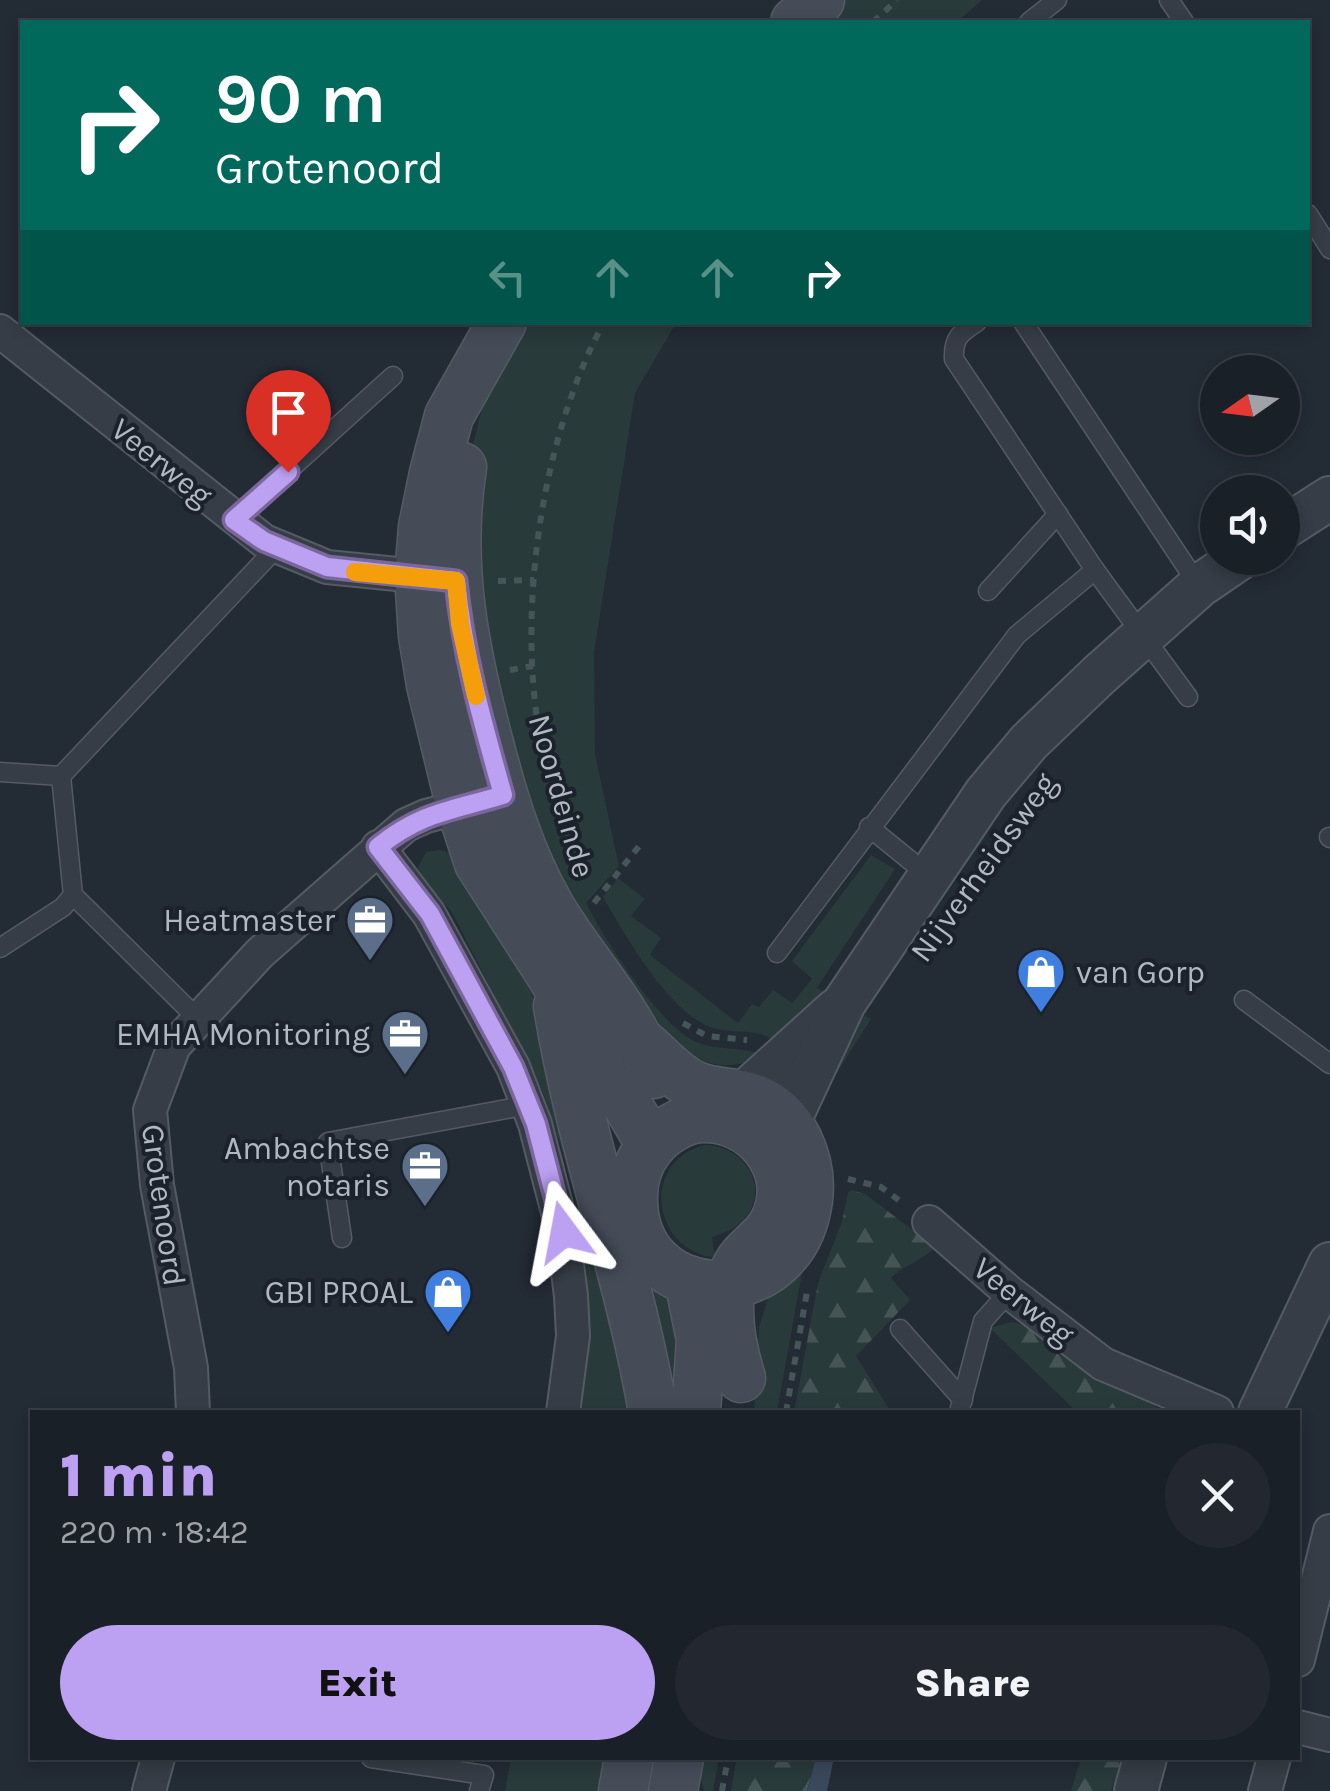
<!DOCTYPE html>
<html lang="en">
<head>
<meta charset="utf-8">
<style>
  body { margin:0; font-family:Karla,sans-serif; background:#232830; color:#f1f3f6; height:100vh; display:flex; flex-direction:column; font-size:38px; white-space:nowrap }
  * { box-sizing:border-box; margin:0 }
  p { font-size:32px; color:#9fa3a8 }
  .icon { flex:none; width:55px; height:55px; fill:none; stroke:currentColor; stroke-width:2; stroke-linecap:round; stroke-linejoin:round }
  .map { position:relative; flex:1; overflow:hidden }
  .details { position:absolute; left:30px; top:1410px; width:1270px; height:350px; display:flex; flex-direction:column; background:#1a2028; border-radius:0px; box-shadow:0 5px 15px #0003,0 0 0 2px #383e45 }
  .details>* { flex:none }
  .hud { position:absolute; left:20px; top:20px; width:1290px; height:305px; border-radius:0px; box-shadow:0 5px 15px #0003,0 0 0 2px #383e45; background:#00695c; color:#fff; overflow:hidden }
  .needle { width:65px; rotate:256deg }
  .controls { position:absolute; left:1200px; top:355px; display:grid; gap:20px }
  .controls a { display:grid; place-items:center; width:100px; height:100px; border-radius:50%; background:#1a2028; box-shadow:0 5px 15px #0003,0 0 0 2px #383e45; font-size:50px }
  .pin { position:absolute; display:grid; place-items:center; width:85px; height:85px; color:#fff; margin:-102px -42px; border-radius:50% 50% 50% 0; rotate:-45deg; box-shadow:0 0 10px #0007 }
  .pin .icon { rotate:45deg }
  .me { position:absolute; width:110px; margin:-55px; rotate:347deg; stroke-linejoin:round; filter:drop-shadow(0 0 8px #0008) }
  .turn { display:flex; align-items:center; gap:35px; height:210px; padding:0 30px; font-size:45px }
  .turn .icon { width:130px; height:130px; stroke-width:2.5 }
  .turn b { display:block; font-size:70px; line-height:85px }
  .lanes { display:flex; align-items:center; height:95px; padding:0 30px; background:#0003; justify-content:center; gap:50px; direction:ltr }
  .lanes .off { opacity:.35 }
  .round { display:grid; place-items:center; flex:none; width:105px; height:105px; border-radius:52px; background:#232830 }
  .headline { display:flex; align-items:center; justify-content:space-between; height:170px; padding:0 30px }
  h1 { font-size:60px; font-weight:800; line-height:75px; color:#bca0f2 }
  .button { display:flex; gap:20px; margin-top:auto; padding:20px 30px }
  .button a { flex:1; height:115px; border-radius:60px; background:#bca0f2; color:#111; font-size:40px; font-weight:800; line-height:115px; text-align:center }
  .button a+a { background:#232830; color:#f1f3f6 }
  .map>svg:first-child { display:block }
  .grass { fill:#293a3a }
  .forest { fill:url(#forest-firs) }
  .water { fill:#3a485c }
  .lines { fill:none; stroke-linecap:round; stroke-linejoin:round }
  .service-casing { stroke:#545b64; stroke-width:21 }
  .minor-casing { stroke:#545b64; stroke-width:36 }
  .tertiary-casing { stroke:#545b64; stroke-width:46 }
  .secondary-casing { stroke:#545b64; stroke-width:51 }
  .path { stroke:#465658; stroke-width:6; stroke-dasharray:8 8; stroke-linecap:butt }
  .service { stroke:#363d46; stroke-width:18 }
  .minor { stroke:#363d46; stroke-width:32 }
  .tertiary { stroke:#363d46; stroke-width:42 }
  .secondary { stroke:#454c58; stroke-width:48 }
  .route-casing { stroke:#7a689d; stroke-width:25 }
  .route { stroke:#bca0f2; stroke-width:18 }
  .slow { stroke:#f59e0b; stroke-width:18 }
  .labels { text-anchor:middle; stroke-width:8; stroke-linejoin:round; paint-order:stroke }
  .street-label { font-size:32px; fill:#b1b8c2; stroke:#1c222b }
  .poi-label { font-size:32px; fill:#b1b8c2; stroke:#1c222b; text-anchor:end }
</style>
</head>
<body>
<div class="map">
<svg width="1330" height="1791" viewBox="0 0 1330 1791">
  <defs>
    <pattern id="forest-firs" width="22" height="20" patternUnits="userSpaceOnUse" patternTransform="scale(2.5)"><rect width="22" height="20" fill="#293a3a"/><path d="M5 1l3.5 6h-7zM16 11l3.5 6h-7z" fill="#465455"/></pattern>
  </defs>
  <rect width="100%" height="100%" fill="#232b35"/>
  <g class="grass">
    <path d="M846,0H982L957,22H821Z"/>
    <path d="M523,323H676L635,393L594,652L595,754L619,866L586,903C605,940 659,1025 696,1042C718,1051 742,1046 764,1055C725,1075 696,1064 665,1037L526,842L477,665L468,468L482,407Z"/>
    <path d="M440,850L452,854L528,982L553,1050L645,1412H577L588,1341L587,1276L576,1202L560,1144L543,1092L452,912L422,879L417,869L426,852Z"/>
    <path d="M871,855L895,869L817,988L827,994L780,1045C760,1026 736,1035 713,1028C669,1014 625,935 603,897L618,878L645,899L631,916L661,938L650,955L738,1023L752,1004L759,1007L773,990L792,1003L812,979L792,961Z"/>
    <path d="M860,1013L871,1019L831,1082L823,1074Z"/>
    <path d="M705,1145C741,1145 771,1184 746,1217C738,1229 725,1232 712,1237L715,1258C651,1250 640,1161 705,1145Z"/>
    <path d="M636,1253L671,1294L689,1381L664,1412Z"/>
    <path d="M795,1261L803,1267L777,1412H754L759,1327L769,1295Z"/>
    <path d="M511,1758H610L604,1791H505Z"/>
    <path d="M703,1758H719L713,1791H704L700,1774Z"/>
  </g>
  <g class="forest">
    <path d="M852,1190L865,1194L935,1247C921,1262 905,1264 891,1278L910,1300L856,1356L891,1412H794L818,1283L842,1222L848,1192Z"/>
    <path d="M1012,1322L1028,1326L1151,1397L1159,1412H1077L990,1328Z"/>
    <path d="M737,1758H816L807,1791H731Z"/>
    <path d="M1081,1758H1123L1111,1791H1071Z"/>
  </g>
  <path class="water" d="M816,1758H834L827,1791H807Z"/>
  <g class="lines">
    <g class="service-casing">
      <g id="service">
        <path d="M1169,0L1184,22"/>
        <path d="M1029,22L1057,0"/>
        <path d="M1308,214L1330,249"/>
        <path d="M977,322C960,333 953,338 954,359L1095,570L1188,697"/>
        <path d="M1023,322L1199,586"/>
        <path d="M234,520L393,376"/>
        <path d="M988,591L1058,514"/>
        <path d="M0,772L61,776"/>
        <path d="M869,827L928,875"/>
        <path d="M1329,837L1330,838"/>
        <path d="M73,895L198,1019"/>
        <path d="M0,948L63,907L73,895L61,776L277,547"/>
        <path d="M777,953L1017,635L1095,570"/>
        <path d="M1244,1000L1330,1064"/>
        <path d="M342,1238L328,1142L528,1105"/>
        <path d="M900,1329L963,1400"/>
        <path d="M959,1412L983,1321L1009,1292"/>
        <path d="M371,1758L484,1775L479,1791"/>
      </g>
    </g>
    <g class="minor-casing">
      <g id="minor">
        <path d="M0,331L264,541L327,567L437,578"/>
        <path d="M378,847L429,914L513,1067L535,1124L563,1232L571,1296L573,1336L563,1412"/>
        <path d="M929,1222L1009,1292L1103,1364L1217,1412"/>
        <path d="M193,1412L191,1368L157,1185L150,1110L174,1046L260,953L406,825L426,816L480,802"/>
        <path d="M1298,1660L1330,1531"/>
        <path d="M1298,1727L1330,1735"/>
        <path d="M149,1791L158,1758"/>
        <path d="M1265,1791L1274,1758"/>
      </g>
    </g>
    <g class="tertiary-casing">
      <g id="tertiary">
        <path d="M1282,529L1330,498"/>
        <path d="M741,1096L836,1010"/>
        <path d="M788,1123L844,1003L986,793L1029,742L1099,675L1199,586L1240,558"/>
        <path d="M1260,1412L1330,1264"/>
        <path d="M1136,1791L1145,1758"/>
      </g>
    </g>
    <g class="secondary-casing">
      <g id="secondary">
        <path d="M795,22L820,0"/>
        <path d="M502,322L449,416L434,473L423,527L419,576L423,636L431,685L461,808L479,863L553,978L651,1145"/>
        <path d="M462,467C447,565 464,649 489,744C504,801 520,855 550,907C583,963 632,1012 653,1074"/>
        <path d="M558,1006C580,1144 630,1275 653,1412"/>
        <path d="M643,1044C659,1057 677,1079 696,1086C715,1094 737,1091 755,1099C794,1115 813,1160 808,1200C792,1318 631,1309 633,1197C633,1179 638,1162 650,1147C661,1133 682,1119 701,1118C754,1115 799,1169 775,1220C766,1242 741,1250 734,1273C724,1306 731,1346 741,1378"/>
        <path d="M689,1280L701,1340L696,1412"/>
        <path d="M623,1791L629,1758"/>
        <path d="M673,1791L679,1758"/>
      </g>
    </g>
    <g class="path">
      <path d="M873,22L897,0"/>
      <path d="M498,581L534,580"/>
      <path d="M510,670L533,666"/>
      <path d="M578,869C565,826 548,782 540,738C517,609 541,438 604,322"/>
      <path d="M594,903L640,845"/>
      <path d="M683,1023L707,1036L747,1040"/>
      <path d="M848,1179L881,1187L904,1204"/>
      <path d="M786,1412L808,1286"/>
      <path d="M722,1791L728,1758"/>
    </g>
    <use href="#service" class="service"/>
    <use href="#minor" class="minor"/>
    <use href="#tertiary" class="tertiary"/>
    <use href="#secondary" class="secondary"/>
  </g>
  <g class="lines">
    <g class="route-casing">
      <path id="route" d="M288,472L234,520L264,541L327,567L456,581C463,654 483,724 503,795C451,811 421,812 378,847L430,914L513,1067L536,1124L564,1232"/>
    </g>
    <use href="#route" class="route"/>
    <path class="slow" d="M355,572L456,581L460,624L476,696"/>
  </g>
  <defs>
    <g id="office-pin" transform="scale(2.5)"><path d="M0 17L-7.5 6A9.5 9.5 0 1 1 7.5 6Z" fill="#5c6f8a" stroke="#1c222b"/><path d="M-6-3h4V-5.5h4V-3h4V5H-6ZM-1-4.5V-3h2v-1.5ZM-6 0V1H6V0Z" fill="#fff"/></g>
    <g id="shop-pin" transform="scale(2.5)"><path d="M0 17L-7.5 6A9.5 9.5 0 1 1 7.5 6Z" fill="#3f7fe0" stroke="#1c222b"/><path d="M-5-2.5h2.3a2.7 3.5 0 0 1 5.4 0H5L5.5 6h-11ZM-1.5-2.5h3a1.5 2.3 0 0 0-3 0Z" fill="#fff"/></g>
  </defs>
  <g fill-rule="evenodd">
    <use href="#office-pin" x="370" y="920"/>
    <use href="#shop-pin" x="1041" y="972"/>
    <use href="#office-pin" x="405" y="1034"/>
    <use href="#office-pin" x="425" y="1166"/>
    <use href="#shop-pin" x="448" y="1292"/>
  </g>
  <g class="labels">
    <g class="street-label">
      <text transform="translate(162 462) rotate(39)" y="11">Veerweg</text>
      <text transform="translate(562 796) rotate(74)" y="11">Noordeinde</text>
      <text transform="translate(983 867) rotate(-54)" y="11">Nijverheidsweg</text>
      <text transform="translate(164 1205) rotate(82)" y="11">Grotenoord</text>
      <text transform="translate(1024 1301) rotate(39)" y="11">Veerweg</text>
    </g>
    <g class="poi-label">
      <text x="335" y="931">Heatmaster</text>
      <text x="1076" y="983" text-anchor="start">van Gorp</text>
      <text x="370" y="1045">EMHA Monitoring</text>
      <text x="390" y="1159">Ambachtse<tspan x="390" dy="37">notaris</tspan></text>
      <text x="413" y="1303">GBI PROAL</text>
    </g>
  </g>
</svg>
<div class="controls">
<a><svg class="needle" viewBox="-14 -14 28 28"><path d="M0-13l5 13h-10z" fill="#e53935"/><path d="M0 13l5-13h-10z" fill="#9fa3a8"/></svg></a>
<a><svg class="icon" aria-label="sound" viewBox="0 0 24 24"><path d="M4 9h4l5-4v14l-5-4H4zM17 9q2 3 0 6"/></svg></a>
</div>
<div class="pin" style="left:288px;top:472px;background:#d93025"><svg class="icon" aria-label="arrive" viewBox="0 0 24 24"><path d="M6 21V4h12l-3 4 3 4H6"/></svg></div>
<svg class="me" style="left:564px;top:1232px" viewBox="-20 -20 40 40"><path d="M0-17L14 15 0 8-14 15z" fill="#bca0f2" stroke="#fff" stroke-width="4"/></svg>
<div class="hud">
<div class="turn"><svg class="icon" aria-label="right" viewBox="0 0 24 24"><path d="M7 20v-9h11M14 6l5 5-5 5"/></svg><div><b>90 m</b>Grotenoord</div></div>
<div class="lanes"><svg class="icon off" aria-label="left" viewBox="0 0 24 24"><path d="M17 20v-9H6M10 6l-5 5 5 5"/></svg><svg class="icon off" aria-label="ahead" viewBox="0 0 24 24"><path d="M12 20V5M6 11l6-6 6 6"/></svg><svg class="icon off" aria-label="ahead" viewBox="0 0 24 24"><path d="M12 20V5M6 11l6-6 6 6"/></svg><svg class="icon" aria-label="right" viewBox="0 0 24 24"><path d="M7 20v-9h11M14 6l5 5-5 5"/></svg></div>
</div>
<section class="details">
<div class="headline"><div><h1>1 min</h1><p>220 m · 18:42</p></div><a class="round"><svg class="icon" aria-label="close" viewBox="0 0 24 24"><path d="M6 6l12 12M18 6L6 18"/></svg></a></div>
<div class="button"><a>Exit</a><a>Share</a></div>
</section>
</div>
</body>
</html>
